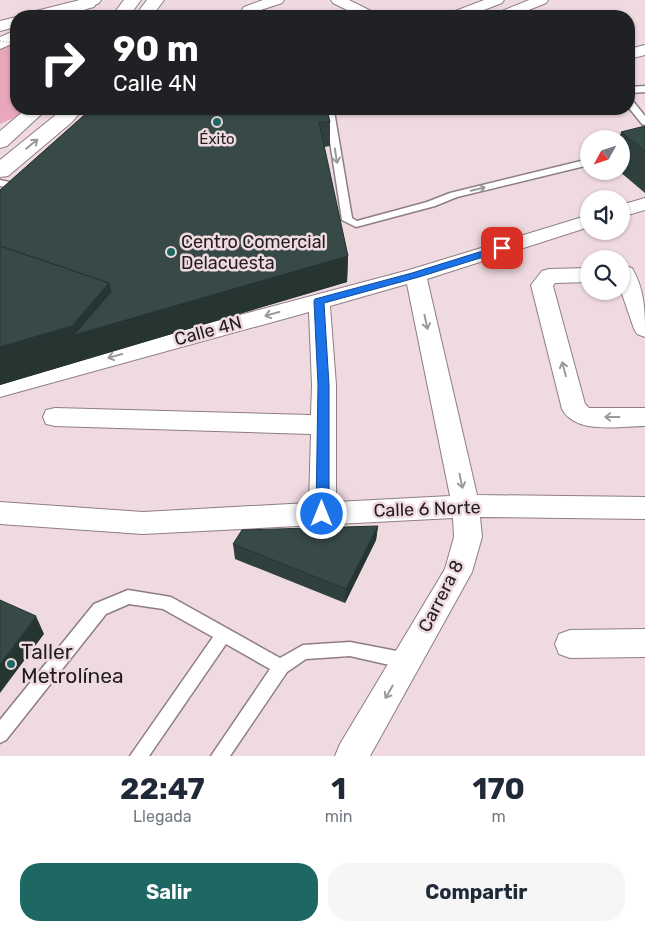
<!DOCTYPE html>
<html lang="es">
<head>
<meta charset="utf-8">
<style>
  body { margin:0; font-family:Rubik,sans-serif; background:#f6f6f7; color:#1f2937; height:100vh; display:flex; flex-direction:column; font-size:19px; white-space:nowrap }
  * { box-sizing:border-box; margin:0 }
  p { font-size:16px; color:#747a83 }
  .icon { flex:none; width:28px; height:28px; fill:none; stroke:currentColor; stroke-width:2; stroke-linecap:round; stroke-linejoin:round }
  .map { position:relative; height:756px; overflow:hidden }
  .side { display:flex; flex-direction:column; background:#fff; flex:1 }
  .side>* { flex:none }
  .hud { position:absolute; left:10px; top:10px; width:625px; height:105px; border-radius:20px; box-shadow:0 1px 4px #0004; background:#202124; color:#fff; overflow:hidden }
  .needle { width:32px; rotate:230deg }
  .controls { position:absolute; left:580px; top:130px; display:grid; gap:10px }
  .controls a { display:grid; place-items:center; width:50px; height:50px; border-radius:50%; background:#fff; box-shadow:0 1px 4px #0004; font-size:25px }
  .pin { position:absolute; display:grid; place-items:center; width:42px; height:42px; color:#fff; margin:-21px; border-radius:10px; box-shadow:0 2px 8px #0006 }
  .me { position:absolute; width:55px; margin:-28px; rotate:0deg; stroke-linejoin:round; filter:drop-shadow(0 0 4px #0008) }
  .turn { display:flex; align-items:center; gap:18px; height:105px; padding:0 20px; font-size:22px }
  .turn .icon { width:65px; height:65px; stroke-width:2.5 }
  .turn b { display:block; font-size:35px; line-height:42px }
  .eta { display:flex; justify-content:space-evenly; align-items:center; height:85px; text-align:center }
  .eta b { font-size:30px; font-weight:700; line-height:35px }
  .primary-button { display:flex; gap:10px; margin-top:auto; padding:10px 20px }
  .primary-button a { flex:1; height:58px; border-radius:20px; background:#1d6862; color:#fff; font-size:20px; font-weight:700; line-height:58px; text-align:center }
  .primary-button a+a { background:#f6f6f7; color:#1f2937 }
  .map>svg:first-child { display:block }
  .green { fill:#e8a7bb }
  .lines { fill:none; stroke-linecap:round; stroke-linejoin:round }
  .service-casing { stroke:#8f7d82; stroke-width:3 }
  .minor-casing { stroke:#8f7d82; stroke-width:2 }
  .tertiary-casing { stroke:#8f7d82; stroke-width:2 }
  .trunk-casing { stroke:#8f7d82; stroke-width:2 }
  .service { fill:#fff; fill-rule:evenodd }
  .minor { fill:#fff; fill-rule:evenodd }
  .tertiary { fill:#fff; fill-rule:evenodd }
  .trunk { fill:#fff; fill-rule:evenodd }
  .path-bridge { stroke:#9d8e92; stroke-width:2; stroke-dasharray:0.5 2.5; stroke-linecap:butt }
  .wall { fill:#2f403e }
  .shaded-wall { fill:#263432 }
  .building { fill:#374a48; stroke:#263432 }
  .oneway { stroke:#9c999a }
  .route { fill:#1a73e8; stroke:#114b97 }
  .poi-dot { fill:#1d6862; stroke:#efdae0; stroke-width:2 }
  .labels { text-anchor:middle; stroke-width:5; stroke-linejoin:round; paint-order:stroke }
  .far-poi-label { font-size:15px; fill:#241d1f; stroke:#efdae0 }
  .poi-label { font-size:18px; fill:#241d1f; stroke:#efdae0; text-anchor:start }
  .street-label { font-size:18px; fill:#241d1f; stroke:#efdae0 }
  .near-poi-label { font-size:21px; fill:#241d1f; stroke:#efdae0; text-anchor:start }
</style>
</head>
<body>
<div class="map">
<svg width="645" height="756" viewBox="0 0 645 756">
  <rect width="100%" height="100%" fill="#efdae0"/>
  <path class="green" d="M16,42V109H26L18,116L0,124V49Z"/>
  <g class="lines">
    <g class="service-casing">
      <g id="service">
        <path d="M645,86V92L629,93V87Z"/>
        <path d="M629,99L632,100L645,116V125L642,124L629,108Z"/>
        <path d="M325,109H335L334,111L352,218L357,221L427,202L450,193L589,159V165L457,197L435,206L356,227L342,220Z"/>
        <path d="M0,180L27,186L28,188L23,191L0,186Z"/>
        <path d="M128,590L171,597L280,658L303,645L350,642L407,653L413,656L415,661L413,666L407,669L350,656L306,659L287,672L230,756H211L270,669L226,644L149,756H130L213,637L163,609L129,604L106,614L6,740L0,743V720L94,604Z"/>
      </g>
    </g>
    <g class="minor-casing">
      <g id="minor">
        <path d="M263,0H284L282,3L249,14L244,13L242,10L244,7Z"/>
        <path d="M331,0H349L375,13L377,16H359L333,3Z"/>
        <path d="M484,0H504L502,3L468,16H448L450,13Z"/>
        <path d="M529,0H548L546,3L514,16H495L497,13Z"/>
        <path d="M645,45V55L629,59V49Z"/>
        <path d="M645,198V210L621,217V205Z"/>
        <path d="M589,215V227L427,279L477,495L645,497V519L480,517L482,537L472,572L370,756H335L340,744L445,569L454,537L453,518L143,534L0,524V502L143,512L309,503L311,434L55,426L46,424L43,417L46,410L55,408L311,415L312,385L309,312L0,397V379L409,270ZM407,284L450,496L336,502V385L330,306Z"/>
        <path d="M625,266L632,268C645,290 645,312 645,337L637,334L634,329L621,291V267Z"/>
        <path d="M589,268V282L555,283L553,286L585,404L589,408H645V426C620,426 576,435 562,409L531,285L542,271L549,269Z"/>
        <path d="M645,629V657L570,658L559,654L555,644L559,634L570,630Z"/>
      </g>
    </g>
    <g class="tertiary-casing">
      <g id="tertiary">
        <path d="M80,0H94L96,3L94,7L57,16H30L32,12Z"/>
        <path d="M147,0H164L152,16H135Z"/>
        <path d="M16,17V27L0,31V21Z"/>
        <path d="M63,109H83L72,122L8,176L0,177V160Z"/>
      </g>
    </g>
    <g class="trunk-casing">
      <g id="trunk">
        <path d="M80,0H101L99,3L72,16H51L53,12Z"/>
        <path d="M124,0H141L129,16H112Z"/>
        <path d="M16,30V42L0,49V37Z"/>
        <path d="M26,109H47L7,146L0,148V131Z"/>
      </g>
    </g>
    <use href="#service" class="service"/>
    <use href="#minor" class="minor"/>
    <use href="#tertiary" class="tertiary"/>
    <use href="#trunk" class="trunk"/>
    <path class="path-bridge" d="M0,41L16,44"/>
  </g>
  <g class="wall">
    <path d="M82,109H327L330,122V146L324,147L348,256L347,282L0,385V190L84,115Z"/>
    <path d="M645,126V193L619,171H621V139H619L621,132Z"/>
    <path d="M378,526L376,540L345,603L235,559L233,544Z"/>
  </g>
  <g class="shaded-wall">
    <path d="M348,256L347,282L0,385V347L109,283Z"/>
    <path d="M378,526L376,540L345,603L346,589Z"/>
    <path d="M36,616L44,634L0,693V664Z"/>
  </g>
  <g class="building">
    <path d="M89,109H327L330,122H319L348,256L74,335L111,292L109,283L0,246V190L90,110Z"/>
    <path d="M645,126V151L621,132Z"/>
    <path d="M0,246L109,283L72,326L0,347Z"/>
    <path d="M378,526L346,589L233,544L242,530Z"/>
    <path d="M0,600L36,616L0,664Z"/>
  </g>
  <defs><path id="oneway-shaft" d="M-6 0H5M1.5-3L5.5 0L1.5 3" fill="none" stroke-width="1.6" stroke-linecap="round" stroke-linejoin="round" transform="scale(1.25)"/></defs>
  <g class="oneway">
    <use href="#oneway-shaft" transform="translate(32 144) rotate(-39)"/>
    <use href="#oneway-shaft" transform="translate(336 156) rotate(81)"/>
    <use href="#oneway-shaft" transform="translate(478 189) rotate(-14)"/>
    <use href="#oneway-shaft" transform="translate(272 314) rotate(165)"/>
    <use href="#oneway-shaft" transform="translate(426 322) rotate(78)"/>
    <use href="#oneway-shaft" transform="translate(115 356) rotate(165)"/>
    <use href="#oneway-shaft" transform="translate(564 369) rotate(-105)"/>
    <use href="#oneway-shaft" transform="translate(612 417) rotate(180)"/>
    <use href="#oneway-shaft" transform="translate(461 481) rotate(78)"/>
    <use href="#oneway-shaft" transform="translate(389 692) rotate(120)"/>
  </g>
  <path class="route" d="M502,245L507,248L506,250L419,277L324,303L329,385V514L327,518L322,519L318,518L316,514L318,385L314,301L315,299L412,273Z"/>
  <g class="poi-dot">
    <circle cx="217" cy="122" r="5"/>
    <circle cx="171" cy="252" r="5"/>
    <circle cx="11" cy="664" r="5"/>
  </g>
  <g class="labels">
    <g class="far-poi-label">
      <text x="217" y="144">Éxito</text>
    </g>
    <g class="poi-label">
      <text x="181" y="248">Centro Comercial<tspan x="181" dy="21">Delacuesta</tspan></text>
    </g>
    <g class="street-label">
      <text transform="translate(208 331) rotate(-15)" y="6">Calle 4N</text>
      <text transform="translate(427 509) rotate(-2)" y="6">Calle 6 Norte</text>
      <text transform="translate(441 596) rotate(-63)" y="6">Carrera 8</text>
    </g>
    <g class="near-poi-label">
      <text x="21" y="659">Taller<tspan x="21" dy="24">Metrolínea</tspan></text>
    </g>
  </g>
</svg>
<div class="controls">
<a><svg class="needle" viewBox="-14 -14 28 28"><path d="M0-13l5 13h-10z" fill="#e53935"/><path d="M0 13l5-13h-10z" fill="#747a83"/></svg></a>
<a><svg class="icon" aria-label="sound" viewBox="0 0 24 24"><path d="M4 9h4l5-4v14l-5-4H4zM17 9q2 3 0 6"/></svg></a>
<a><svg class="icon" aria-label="search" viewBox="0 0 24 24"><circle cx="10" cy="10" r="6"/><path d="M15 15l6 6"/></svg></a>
</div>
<div class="pin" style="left:502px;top:248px;background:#d93025"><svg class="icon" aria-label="arrive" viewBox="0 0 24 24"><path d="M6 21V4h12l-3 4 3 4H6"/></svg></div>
<svg class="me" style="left:322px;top:514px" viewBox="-20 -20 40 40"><circle r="17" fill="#1a73e8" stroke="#fff" stroke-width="3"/><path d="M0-11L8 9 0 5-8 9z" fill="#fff"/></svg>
<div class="hud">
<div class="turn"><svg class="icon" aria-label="right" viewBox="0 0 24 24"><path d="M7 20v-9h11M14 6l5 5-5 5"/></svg><div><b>90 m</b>Calle 4N</div></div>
</div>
</div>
<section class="side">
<div class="eta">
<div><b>22:47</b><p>Llegada</p></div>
<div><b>1</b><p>min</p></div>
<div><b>170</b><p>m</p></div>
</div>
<div class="primary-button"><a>Salir</a><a>Compartir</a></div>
</section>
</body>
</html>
